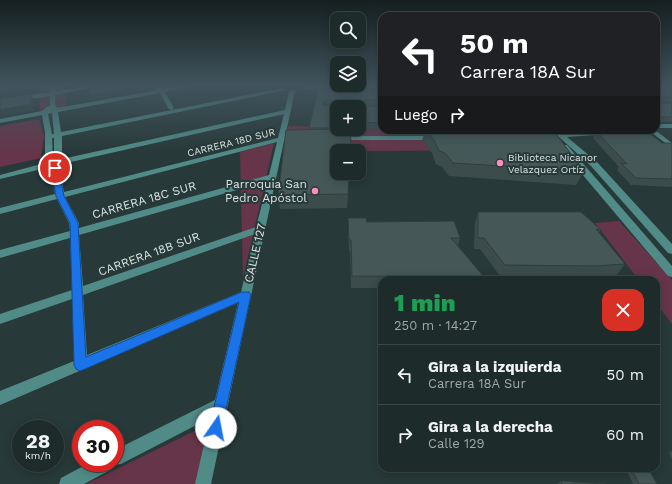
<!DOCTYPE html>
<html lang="es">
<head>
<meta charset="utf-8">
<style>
  body { margin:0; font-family:"Work Sans",sans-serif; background:#253332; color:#f1f3f6; height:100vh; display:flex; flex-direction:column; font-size:15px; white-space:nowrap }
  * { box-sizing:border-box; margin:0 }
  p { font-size:13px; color:#a0a7a8 }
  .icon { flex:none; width:22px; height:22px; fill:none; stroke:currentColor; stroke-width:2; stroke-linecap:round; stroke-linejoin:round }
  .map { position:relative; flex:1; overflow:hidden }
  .sheet { position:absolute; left:378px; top:276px; width:282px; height:196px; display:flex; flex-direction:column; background:#1d2b2a; border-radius:12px; box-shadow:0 2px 10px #0003,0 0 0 1px #3b4747 }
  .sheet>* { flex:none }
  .guide { position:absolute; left:378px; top:12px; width:282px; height:122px; border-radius:12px; box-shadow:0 2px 10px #0003,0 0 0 1px #3b4747; background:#202124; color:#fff; overflow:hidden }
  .tools { position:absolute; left:330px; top:12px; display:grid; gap:8px }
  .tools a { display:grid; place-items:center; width:36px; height:36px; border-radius:8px; background:#1d2b2a; box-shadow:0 2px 10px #0003,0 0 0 1px #3b4747; font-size:20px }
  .speed { position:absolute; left:12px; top:420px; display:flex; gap:8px; font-size:20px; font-weight:700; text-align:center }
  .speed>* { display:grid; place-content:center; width:52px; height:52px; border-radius:50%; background:#1d2b2a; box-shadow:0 2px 10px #0003,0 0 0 1px #3b4747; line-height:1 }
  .speed small { font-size:10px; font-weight:400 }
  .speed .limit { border:6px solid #d22; background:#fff; color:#111 }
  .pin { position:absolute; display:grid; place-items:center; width:34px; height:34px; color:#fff; margin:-17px; border:2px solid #fff; border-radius:50%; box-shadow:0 1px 4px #0007 }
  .me { position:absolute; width:44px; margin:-22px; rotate:12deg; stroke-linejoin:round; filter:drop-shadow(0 0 3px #0008) }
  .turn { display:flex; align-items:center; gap:14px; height:84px; padding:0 16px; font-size:18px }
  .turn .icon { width:52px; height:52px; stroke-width:2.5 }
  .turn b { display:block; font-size:28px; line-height:34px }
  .then { display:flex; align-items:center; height:38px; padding:0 16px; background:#0003; gap:8px; font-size:15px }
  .round { display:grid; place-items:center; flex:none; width:42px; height:42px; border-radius:12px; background:#253332 }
  .head { display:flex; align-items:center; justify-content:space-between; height:68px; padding:0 16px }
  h1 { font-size:24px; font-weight:800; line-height:30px; color:#1e9e55 }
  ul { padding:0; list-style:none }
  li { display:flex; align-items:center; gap:12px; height:60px; padding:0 16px; border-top:1px solid #3b4747 }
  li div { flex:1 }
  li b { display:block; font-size:15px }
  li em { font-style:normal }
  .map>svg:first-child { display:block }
  .green { fill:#66354a }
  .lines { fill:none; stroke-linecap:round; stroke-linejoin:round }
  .minor { fill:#518b88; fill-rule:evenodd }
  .wall { fill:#3b4c4b; fill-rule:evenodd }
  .shaded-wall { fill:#303e3d }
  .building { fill:#455857; stroke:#303e3d; fill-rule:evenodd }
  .route { fill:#1a73e8; stroke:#114b97 }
  .poi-dot { fill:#fe8ebd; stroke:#273938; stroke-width:1.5 }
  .labels { text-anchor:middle; stroke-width:4; stroke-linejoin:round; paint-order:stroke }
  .far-street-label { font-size:10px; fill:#d9e4e4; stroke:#273938 }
  .far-poi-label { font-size:10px; fill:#d9e4e4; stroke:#273938; text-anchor:start }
  .poi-label { font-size:12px; fill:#d9e4e4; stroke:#273938; text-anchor:end }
  .street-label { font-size:12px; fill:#d9e4e4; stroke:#273938 }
</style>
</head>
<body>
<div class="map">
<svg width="672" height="484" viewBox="0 0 672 484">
  <rect width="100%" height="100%" fill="#273938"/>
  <g class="green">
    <path d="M39,86H64L67,108L40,113Z"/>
    <path d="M39,119L44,136L41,158L0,167V126Z"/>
    <path d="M288,126L337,127V129L458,130L566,150L337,151V152L282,153Z"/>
    <path d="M274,143L243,278L240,152Z"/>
    <path d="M619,221L672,280V324L656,303V280H639L595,223Z"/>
    <path d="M215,421L202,484H86Z"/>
  </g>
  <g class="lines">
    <g class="minor">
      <path d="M50,86H56V91L89,86H100L55,95V105L57,108L158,90L156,86H162L163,89L181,86H191L165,92L174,108L171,110L168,108L160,93L58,112L61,132L283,88L286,90L62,136V159L285,110L289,91L292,89L295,91L285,137H299L303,139L299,141H284L211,484H195L210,418L121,464L113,465L112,469L84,484H59L61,478L89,463H115V450L215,400L238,303L0,405V391L74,361L72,299L0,324V314L72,290L70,238L0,258V250L70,231L69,223L57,199L0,214V208L55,194L51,169L46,168L0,179V175L45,163V133L42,115L0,123V119L42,111L47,107L50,106V96L0,104V100L50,92ZM52,113L54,134H52L48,114ZM284,114L278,138L64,192L59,168L62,164ZM52,138H54V161H53ZM277,142L269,175L79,228V223L65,197ZM268,181L256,227L83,286L79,235ZM255,234L241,292L87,355L83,295Z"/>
      <path d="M305,86H329L331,87L328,89H306L303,87Z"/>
      <rect x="656" y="124" width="16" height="4"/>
      <path d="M648,130H655L672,143V148Z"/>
      <path d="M607,131L610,133L609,134L567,137L597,162L672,244V254L668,253L591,166L559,137L545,138L541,136C545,133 558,131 562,133Z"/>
      <path d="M336,136H437L441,138L437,140H339L335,138Z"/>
      <path d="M561,145H567L672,266V277L668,276L561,149Z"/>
    </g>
  </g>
  <g class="wall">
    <path d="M316,86H382V130H553L584,171L576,185L449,176L442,167L436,164L432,153L422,141L424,134H418L415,131L350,129L351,151H337L350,173L347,208L280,209L278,195L309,130L317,96ZM337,107H359V129H337Z"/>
    <path d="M656,86H672V102H658V103H672V122H657L656,125Z"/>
    <path d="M582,130H633L662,143H672V187L631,185L617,170L619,167L593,138L596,131H620H583Z"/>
    <path d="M478,212L601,230L599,232L625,264L617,275L588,277L500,276L480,249H474L475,223Z"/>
    <path d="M348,218L367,222L460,238L458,246L484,277L483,280H382V288H351L350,251H349L348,230Z"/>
    <path d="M672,451V459L669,453Z"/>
    <path d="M628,468H648L657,484H633L626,469Z"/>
    <path d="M561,481L605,484H557Z"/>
  </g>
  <g class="shaded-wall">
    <path d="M30,86H32L33,93L0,98V92Z"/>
    <path d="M141,86H152L153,88L92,100L90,96Z"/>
    <path d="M30,94L34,100L35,111L0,117V110Z"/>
    <path d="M326,100V106L322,109V102Z"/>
    <path d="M349,173H350L347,208L348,194Z"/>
  </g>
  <g class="building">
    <path d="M0,86H30V87L0,92Z"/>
    <path d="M87,86H141L90,96Z"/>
    <path d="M316,86H382V99L358,100V105L359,106H382V123L359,122V107H337V128H309L317,95ZM326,100H338V106L323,105L322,102Z"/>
    <path d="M656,86H672V97H659L657,98L658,103H672V117H659L658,122H656Z"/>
    <path d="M30,94L31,104L0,110V99Z"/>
    <path d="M350,129L351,143V151H337V173H349L348,194L278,195L286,130Z"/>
    <path d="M426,130H553L584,171L453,163L445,153L439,151L434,140Z"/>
    <path d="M645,130L662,143H672V179L636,178L621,163L627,164L596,131Z"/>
    <path d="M478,212H581L601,230L596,229L625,264L595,266L505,265L484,238H478Z"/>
    <path d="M348,218H366L367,222L454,221L460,238H451L484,277L352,276L351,240H349Z"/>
    <path d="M631,468H648L657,484H639Z"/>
    <path d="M561,481L605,484H562Z"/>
  </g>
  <linearGradient id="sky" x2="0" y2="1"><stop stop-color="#151f1f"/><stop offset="0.56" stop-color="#41545e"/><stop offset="1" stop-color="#41545e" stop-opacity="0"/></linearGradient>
  <rect width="672" height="153" fill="url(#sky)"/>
  <path class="route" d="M55,166L58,168L64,196L78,223L86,357L242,292H249L251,295L221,432L216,434L211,432L209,428L239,302L85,369L80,371L76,369L74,365L70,223L56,196L51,168Z"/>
  <g class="poi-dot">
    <circle cx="500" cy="163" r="4"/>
    <circle cx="315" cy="191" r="4"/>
  </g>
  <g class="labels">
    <g class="far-street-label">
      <text transform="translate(231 142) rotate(-14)" y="4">CARRERA 18D SUR</text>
    </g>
    <g class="far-poi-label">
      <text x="508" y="161">Biblioteca Nicanor<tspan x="508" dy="12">Velazquez Ortíz</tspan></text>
    </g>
    <g class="poi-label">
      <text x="307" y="188">Parroquia San<tspan x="307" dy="14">Pedro Apóstol</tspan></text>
    </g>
    <g class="street-label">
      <text transform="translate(144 200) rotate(-16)" y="4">CARRERA 18C SUR</text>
      <text transform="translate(255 253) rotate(-77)" y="4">CALLE 127</text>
      <text transform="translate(149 254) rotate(-20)" y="4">CARRERA 18B SUR</text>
    </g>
  </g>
</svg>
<div class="tools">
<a><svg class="icon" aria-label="search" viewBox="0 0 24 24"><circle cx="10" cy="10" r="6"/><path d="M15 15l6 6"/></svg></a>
<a><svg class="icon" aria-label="layers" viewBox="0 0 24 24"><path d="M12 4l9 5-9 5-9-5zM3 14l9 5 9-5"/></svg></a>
<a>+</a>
<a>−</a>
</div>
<div class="speed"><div>28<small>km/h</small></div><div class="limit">30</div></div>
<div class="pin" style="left:55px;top:168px;background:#d93025"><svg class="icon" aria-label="arrive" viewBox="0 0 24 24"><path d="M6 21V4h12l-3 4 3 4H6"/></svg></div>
<svg class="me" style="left:216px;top:428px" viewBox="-20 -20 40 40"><circle r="19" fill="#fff"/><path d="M0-13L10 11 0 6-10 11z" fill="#1a73e8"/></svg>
<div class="guide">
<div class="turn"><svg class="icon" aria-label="left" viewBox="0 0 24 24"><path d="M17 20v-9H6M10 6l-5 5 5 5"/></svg><div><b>50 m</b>Carrera 18A Sur</div></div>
<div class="then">Luego<svg class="icon" aria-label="right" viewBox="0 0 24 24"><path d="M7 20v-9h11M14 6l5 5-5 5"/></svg></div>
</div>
<section class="sheet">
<div class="head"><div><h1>1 min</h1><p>250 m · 14:27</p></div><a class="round" style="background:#d93025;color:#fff"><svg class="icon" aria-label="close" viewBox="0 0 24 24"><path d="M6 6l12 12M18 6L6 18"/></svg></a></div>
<ul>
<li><svg class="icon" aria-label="left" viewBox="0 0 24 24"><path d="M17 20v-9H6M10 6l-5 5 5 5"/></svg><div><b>Gira a la izquierda</b><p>Carrera 18A Sur</p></div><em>50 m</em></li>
<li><svg class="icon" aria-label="right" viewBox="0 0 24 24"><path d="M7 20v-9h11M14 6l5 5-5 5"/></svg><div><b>Gira a la derecha</b><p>Calle 129</p></div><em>60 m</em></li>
</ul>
</section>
</div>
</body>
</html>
